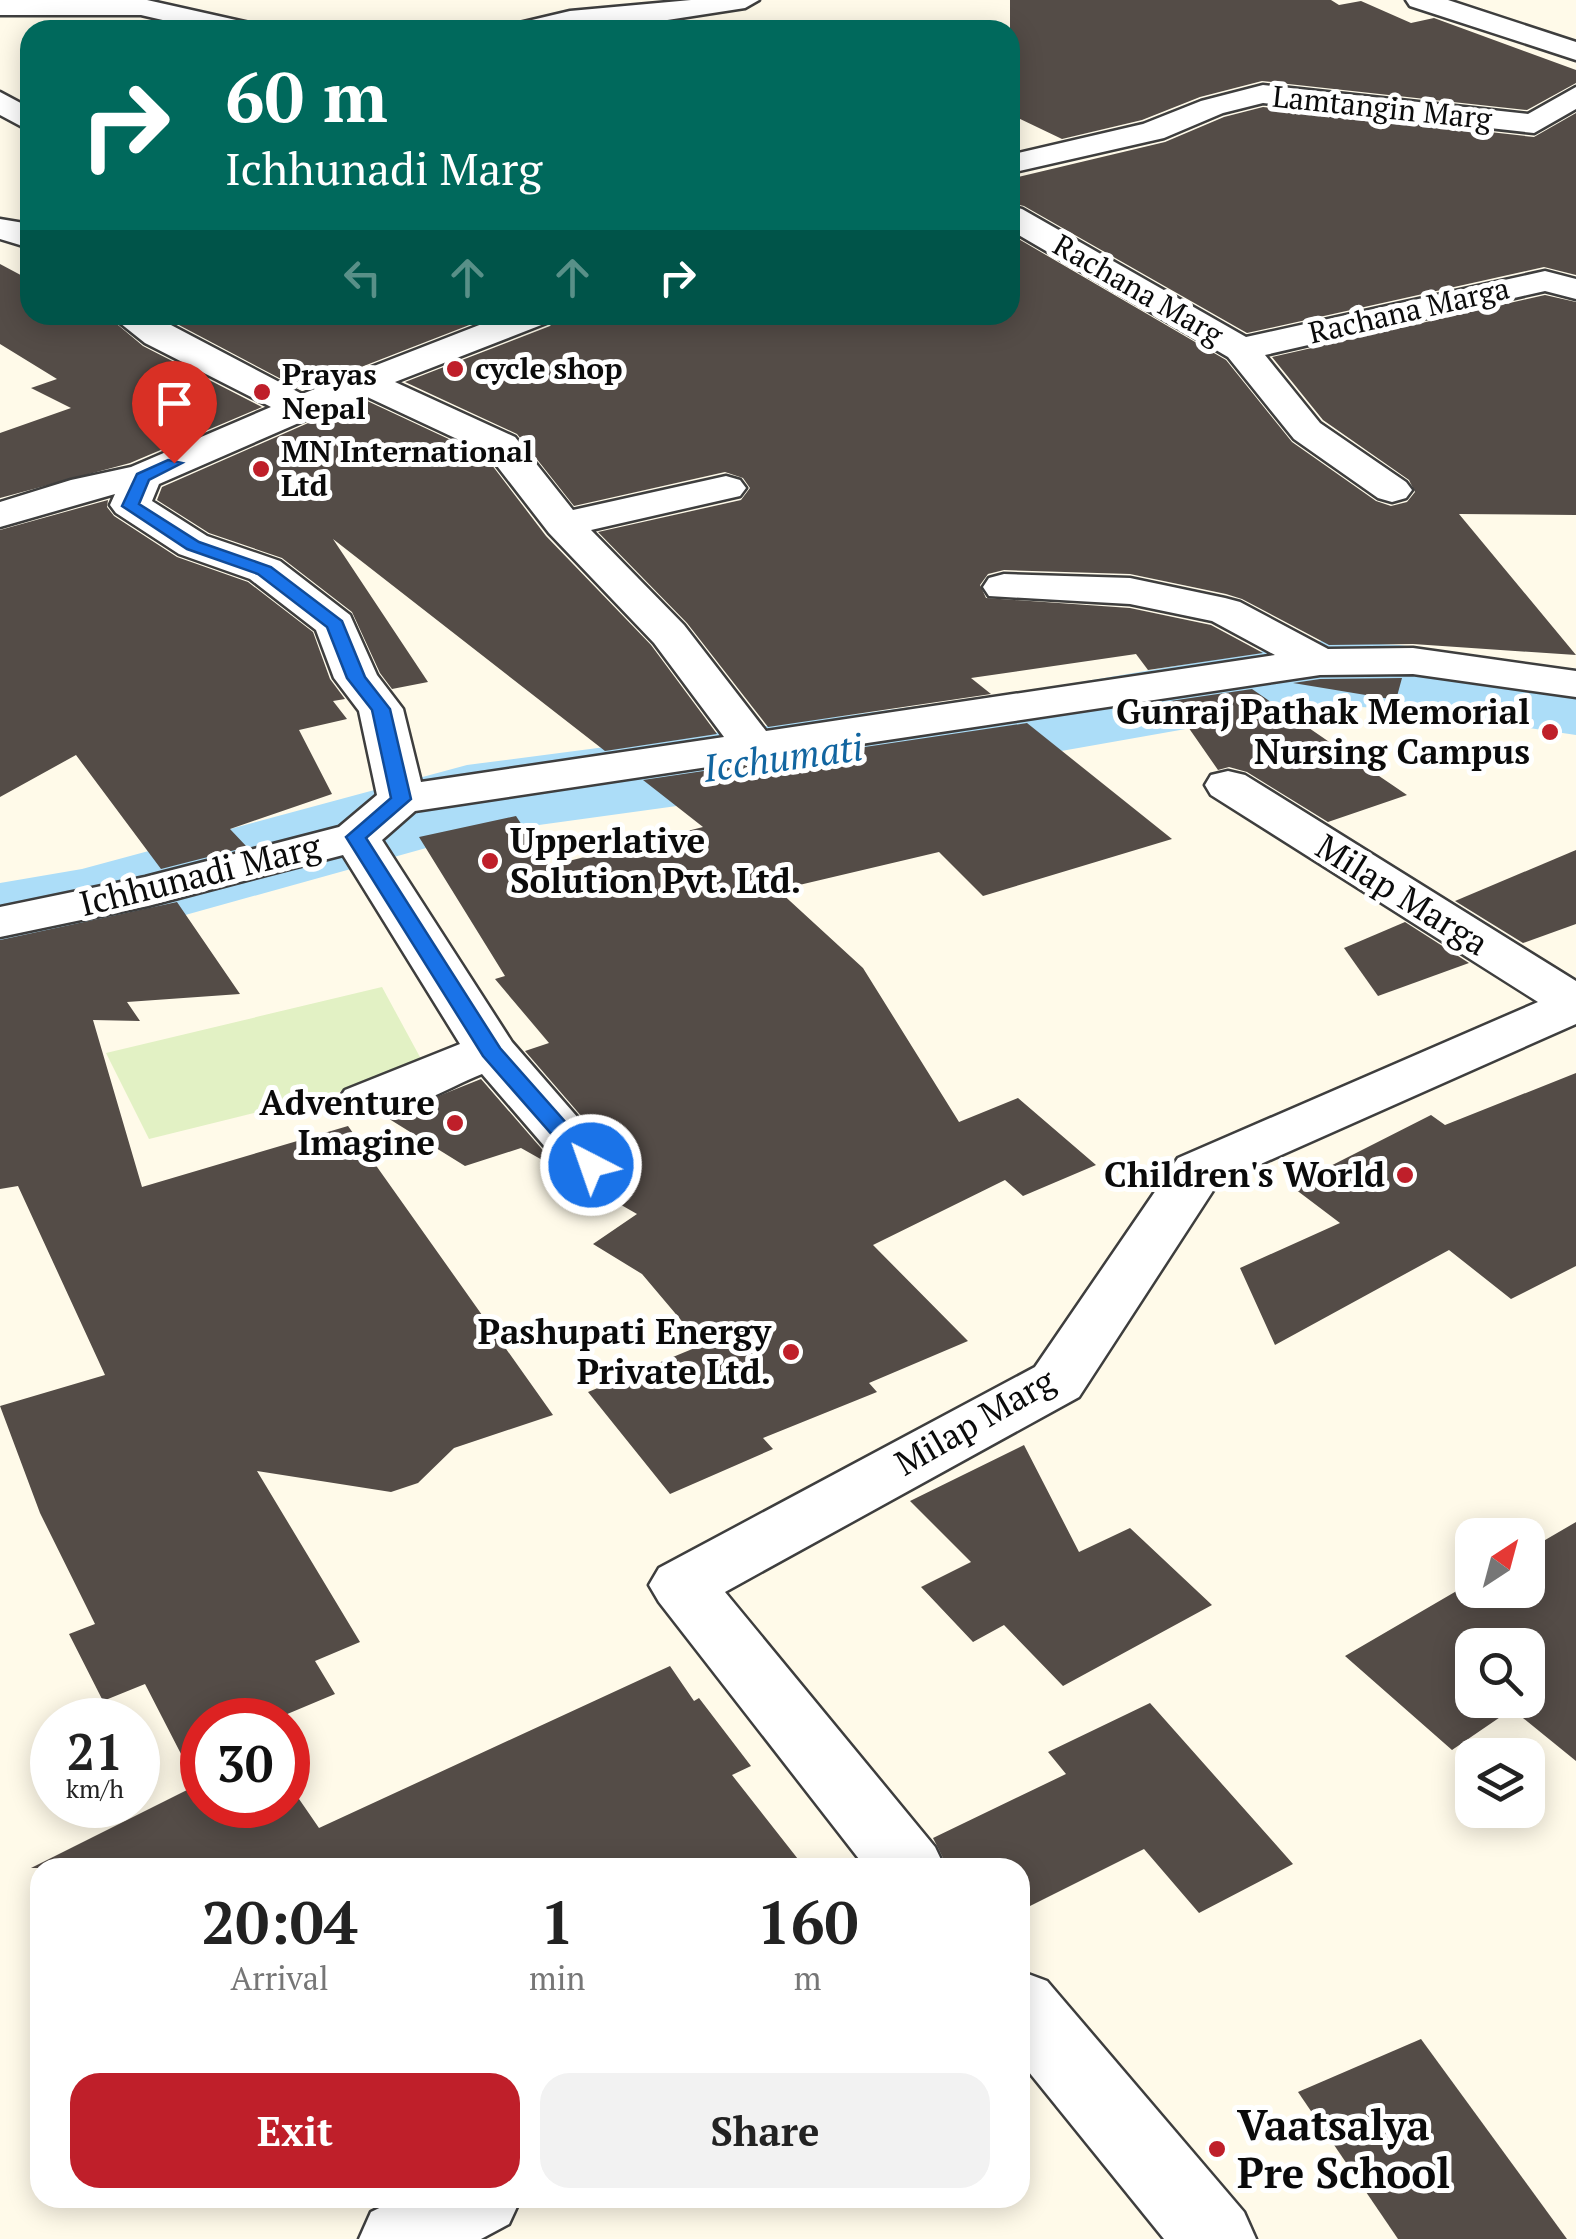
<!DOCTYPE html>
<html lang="en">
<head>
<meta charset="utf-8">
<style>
  body { margin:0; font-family:"PT Serif",serif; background:#f2f2f2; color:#222; height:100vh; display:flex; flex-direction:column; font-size:38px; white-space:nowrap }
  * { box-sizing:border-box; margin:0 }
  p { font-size:32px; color:#767676 }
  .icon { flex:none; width:55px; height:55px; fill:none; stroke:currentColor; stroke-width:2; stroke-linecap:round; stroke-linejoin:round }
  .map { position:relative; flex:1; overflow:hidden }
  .side { position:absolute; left:30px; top:1858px; width:1000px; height:350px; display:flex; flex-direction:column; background:#fff; border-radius:30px; box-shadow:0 5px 25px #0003 }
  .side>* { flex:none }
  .hud { position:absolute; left:20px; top:20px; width:1000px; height:305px; border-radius:30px; box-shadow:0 5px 25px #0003; background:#00695c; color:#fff; overflow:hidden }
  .needle { width:65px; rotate:36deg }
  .controls { position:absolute; left:1455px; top:1518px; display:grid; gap:20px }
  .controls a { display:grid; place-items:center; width:90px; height:90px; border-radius:20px; background:#fff; box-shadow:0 5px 25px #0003; font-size:50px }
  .speed { position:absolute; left:30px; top:1698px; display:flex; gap:20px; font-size:50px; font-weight:700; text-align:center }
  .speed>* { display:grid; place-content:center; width:130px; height:130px; border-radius:50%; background:#fff; box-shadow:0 5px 25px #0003; line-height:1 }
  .speed small { font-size:25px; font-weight:400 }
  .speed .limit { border:15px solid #d22; background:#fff; color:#111 }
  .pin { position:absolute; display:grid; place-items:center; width:85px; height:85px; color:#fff; margin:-102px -42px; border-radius:50% 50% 50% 0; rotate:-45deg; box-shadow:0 0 10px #0007 }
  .pin .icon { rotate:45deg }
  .me { position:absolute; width:110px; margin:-55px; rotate:319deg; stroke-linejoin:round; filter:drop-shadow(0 0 8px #0008) }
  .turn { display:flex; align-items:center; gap:35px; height:210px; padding:0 40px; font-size:45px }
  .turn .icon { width:130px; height:130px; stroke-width:2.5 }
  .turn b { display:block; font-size:70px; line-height:85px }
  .lanes { display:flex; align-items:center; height:95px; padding:0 40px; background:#0003; justify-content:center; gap:50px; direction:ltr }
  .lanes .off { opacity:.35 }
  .eta { display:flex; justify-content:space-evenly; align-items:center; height:170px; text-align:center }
  .eta b { font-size:60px; font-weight:700; line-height:70px }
  .cta { display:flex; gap:20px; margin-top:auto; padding:20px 40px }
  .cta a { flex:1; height:115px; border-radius:30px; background:#bf1f2a; color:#fff; font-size:40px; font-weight:700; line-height:115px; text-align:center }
  .cta a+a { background:#f2f2f2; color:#222 }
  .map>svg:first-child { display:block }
  .pitch { fill:#e2f1c4 }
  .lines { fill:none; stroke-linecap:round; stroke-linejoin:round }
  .river { fill:#acddf8; fill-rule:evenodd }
  .building { fill:#544c47; fill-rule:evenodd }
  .minor-casing { stroke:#3e3e3e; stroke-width:5 }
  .minor { fill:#fff; fill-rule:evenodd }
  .route { fill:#1a73e8; stroke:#114b97; stroke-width:2.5 }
  .poi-dot { fill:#bf1f2a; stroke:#fff; stroke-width:4 }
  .labels { text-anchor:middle; stroke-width:10; stroke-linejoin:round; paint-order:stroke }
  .far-street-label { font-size:30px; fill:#0b0b0b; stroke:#fff }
  .far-poi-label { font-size:30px; font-weight:bold; fill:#0b0b0b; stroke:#fff; text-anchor:start }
  .poi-label { font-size:35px; font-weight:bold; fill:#0b0b0b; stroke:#fff; text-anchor:end }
  .street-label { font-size:35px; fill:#0b0b0b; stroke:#fff }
  .water-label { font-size:38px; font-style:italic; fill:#1165a0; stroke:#fff }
  .near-poi-label { font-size:42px; font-weight:bold; fill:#0b0b0b; stroke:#fff; text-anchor:start }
</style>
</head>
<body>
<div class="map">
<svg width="1576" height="2239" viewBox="0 0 1576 2239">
  <rect width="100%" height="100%" fill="#fffae9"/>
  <path class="pitch" d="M382,987L427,1070L149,1139L106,1053Z"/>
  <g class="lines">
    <path class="river" d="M1322,641L1399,645L1576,669V735L1399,709L1322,705L1010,760L480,833L128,931L0,957V883L82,869L467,765L1010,694Z"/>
  </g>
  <g class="building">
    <path d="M1010,0H1331L1339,5L1361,1L1411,23L1434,18L1576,70V83L1527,110L1262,81L1200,97L1142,120L1062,139L1010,114Z"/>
    <path d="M1263,107L1534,137L1576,113V275L1544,267L1247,333L1024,206L1010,203V179L1165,142L1224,117Z"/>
    <path d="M1010,234L1226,360L1292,442L1376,501L1391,506L1407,502L1415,492L1409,480L1323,420L1272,357L1545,295L1576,302V515L1459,514L1576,655L1413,644L1329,645L1242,599L1226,594L1130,574L1004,570L988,574L980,585L986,598L1130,608L1211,625L1263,653L1148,670L1136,654L971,678L991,694L768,727L687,623L598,532L741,500L750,488L743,478L725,472L574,506L517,434L405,382L550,326L559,315H1010Z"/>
    <path d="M0,264L30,280V315H106L143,346L262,407L130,463L0,498V433L71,408L31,388L57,379L0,344Z"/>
    <path d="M160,315H495L302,390Z"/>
    <path d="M363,399L485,456L546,536L651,645L717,734L605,751L333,539L428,682L392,689L380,673L352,612L282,558L209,533L157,500L162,487Z"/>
    <path d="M108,500L107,507L114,516L177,557L248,582L313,632L330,679L345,699L333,701L347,719L299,730L332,794L230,829L247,847L161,869L76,755L0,797V530Z"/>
    <path d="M1402,678L1396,700L1293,683L1320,679Z"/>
    <path d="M1252,689L1357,761L1407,795L1328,822L1247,772L1229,767L1218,770L1170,701Z"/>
    <path d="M1027,723L1172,839L983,896L939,852L778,890L863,968L959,1122L1018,1098L1096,1165L1023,1196L1005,1180L873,1245L968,1341L869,1383L877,1392L763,1438L773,1449L670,1494L588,1392L702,1345L642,1274L593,1244L637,1214L588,1186L612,1181L622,1163L525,1051L549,1043L495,979L505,976L419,837L516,816L549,866L703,827L643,780Z"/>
    <path d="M1576,850V924L1523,943L1455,901Z"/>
    <path d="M177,902L240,994L127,1002L140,1021L93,1020L142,1187L348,1126L553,1415L454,1448L418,1483L391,1492L257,1471L360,1642L315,1661L335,1694L273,1720H202V1805H288V1783L319,1828L670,1666L694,1701L699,1698L751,1766L732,1775L805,1868H31L197,1785L145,1684L103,1701L69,1634L95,1624L40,1513L0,1406L105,1375L18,1186L0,1189V940Z"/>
    <path d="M1405,922L1469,963L1378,996L1344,948Z"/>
    <path d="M1576,1073V1266L1511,1299L1449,1250L1275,1345L1240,1268L1340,1223L1291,1186L1431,1115L1445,1125Z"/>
    <path d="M481,1079L560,1170L521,1148L465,1166L386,1117Z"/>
    <path d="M1024,1445L1079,1552L1130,1528L1212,1605L1063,1686L1004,1625L973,1642L921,1587L971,1562L910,1501Z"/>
    <path d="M1576,1522V1761L1512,1709L1452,1750L1345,1656L1472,1582V1590H1528V1550ZM1472,1645H1528V1700H1472Z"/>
    <path d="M1150,1703L1293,1864L1199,1913L1144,1849L1020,1911V1868H948L933,1838L1066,1774L1048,1752Z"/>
    <path d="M1421,2039L1567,2239H1398L1298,2092Z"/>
  </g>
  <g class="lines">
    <g class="minor-casing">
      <g id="minor">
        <path d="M0,0H147L254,24L258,30H206L141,15H0Z"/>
        <path d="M691,0H759L745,8L648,23L511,30L515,24L570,11Z"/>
        <path d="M1406,0H1448L1576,42V60L1410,6Z"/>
        <path d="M1263,85L1528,114L1576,87V109L1534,133L1263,103L1223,113L1164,138L1010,173V155L1143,124L1201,101Z"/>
        <path d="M0,92L30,108V131L0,115Z"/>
        <path d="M1010,206L1022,209L1246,337L1545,271L1576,279V299L1545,291L1265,355L1320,423L1406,482L1412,490L1406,498L1392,502L1378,498L1294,439L1228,357L1010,230Z"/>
        <path d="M0,219L30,224V248L0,239Z"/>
        <path d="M110,315H152L302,394L505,315H555L549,322L395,382L515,437L573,510L726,476L740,480L746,488L740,496L591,530L684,625L766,731L1275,655L1212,621L1130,604L989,596L983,587L989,578L1004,574L1130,578L1225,598L1240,602L1328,649L1413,648L1576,671V697L1413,674L1320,675L415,811L382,840L512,1042L619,1165L611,1177L591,1183L571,1177L482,1074C442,1090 388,1125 345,1114L337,1102L345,1090L460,1044L343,855L148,906L0,937V907L145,877L339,827L377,795L359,711L334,678L316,630L250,579L179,554L116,513L110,505L115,494L0,527V502L71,480L131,467L271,407L145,343ZM363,395L487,453L549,533L654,643L724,737L421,782L403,709L377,675L350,615L280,561L207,536L152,501L159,484Z"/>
        <path d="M1228,771L1245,775L1576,981V1024L1218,1183L1079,1397L725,1592L935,1847L945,1868H866L659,1602L649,1585L659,1568L1035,1367L1178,1158L1538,1002L1211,795L1205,785L1211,775Z"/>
        <path d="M1020,1971L1047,1981L1244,2212L1256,2239H1164L1020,2061Z"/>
        <path d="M400,2198H521L509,2224L481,2239H359L371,2212Z"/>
      </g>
    </g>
    <use href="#minor" class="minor"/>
  </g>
  <path class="route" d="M168,460L182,463L149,480L139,504L199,542L271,567L342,621L365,677L390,709L411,799L366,838L500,1048L599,1160L603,1165L599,1170H583L483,1056L346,837L391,798L372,710L347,678L327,627L258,574L187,549L122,506L137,474Z"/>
  <g class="poi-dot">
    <circle cx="455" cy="369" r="10"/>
    <circle cx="262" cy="392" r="10"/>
    <circle cx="261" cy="469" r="10"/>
    <circle cx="1550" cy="732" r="10"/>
    <circle cx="490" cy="861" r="10"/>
    <circle cx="455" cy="1123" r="10"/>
    <circle cx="1405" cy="1175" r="10"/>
    <circle cx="791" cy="1352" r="10"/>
    <circle cx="1217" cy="2149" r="10"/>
  </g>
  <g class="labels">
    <g class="far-street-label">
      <text transform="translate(1382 108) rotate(6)" y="10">Lamtangin Marg</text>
      <text transform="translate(1138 290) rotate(30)" y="10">Rachana Marg</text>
      <text transform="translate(1409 311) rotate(-13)" y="10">Rachana Marga</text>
    </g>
    <g class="far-poi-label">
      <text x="475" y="379">cycle shop</text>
      <text x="282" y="385">Prayas<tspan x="282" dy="34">Nepal</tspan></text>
      <text x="281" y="462">MN International<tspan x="281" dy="34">Ltd</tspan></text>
    </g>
    <g class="poi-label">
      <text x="1530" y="724">Gunraj Pathak Memorial<tspan x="1530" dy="40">Nursing Campus</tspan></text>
      <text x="510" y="853" text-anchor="start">Upperlative<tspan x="510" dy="40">Solution Pvt. Ltd.</tspan></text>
      <text x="435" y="1115">Adventure<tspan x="435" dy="40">Imagine</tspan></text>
      <text x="1385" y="1187">Children's World</text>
      <text x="771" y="1344">Pashupati Energy<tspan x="771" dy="40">Private Ltd.</tspan></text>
    </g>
    <g class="street-label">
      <text transform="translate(200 875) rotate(-14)" y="12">Ichhunadi Marg</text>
      <text transform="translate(1402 895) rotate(32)" y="12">Milap Marga</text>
      <text transform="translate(975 1422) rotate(-30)" y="12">Milap Marg</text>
    </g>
    <g class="water-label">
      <text transform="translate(783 758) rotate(-8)" y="13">Icchumati</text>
    </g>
    <g class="near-poi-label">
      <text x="1237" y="2140">Vaatsalya<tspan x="1237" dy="48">Pre School</tspan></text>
    </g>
  </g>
</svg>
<div class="controls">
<a><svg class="needle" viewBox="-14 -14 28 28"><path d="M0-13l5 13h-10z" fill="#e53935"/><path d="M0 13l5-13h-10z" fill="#767676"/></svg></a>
<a><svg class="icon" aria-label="search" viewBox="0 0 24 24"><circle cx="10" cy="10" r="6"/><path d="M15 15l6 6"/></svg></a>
<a><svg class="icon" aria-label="layers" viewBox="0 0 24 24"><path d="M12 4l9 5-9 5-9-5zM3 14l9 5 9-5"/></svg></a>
</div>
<div class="speed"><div>21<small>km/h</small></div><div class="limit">30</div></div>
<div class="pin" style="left:174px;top:463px;background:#d93025"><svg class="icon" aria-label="arrive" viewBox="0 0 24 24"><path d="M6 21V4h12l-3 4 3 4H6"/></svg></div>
<svg class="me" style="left:591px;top:1165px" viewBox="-20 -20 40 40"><circle r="17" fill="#1a73e8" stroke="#fff" stroke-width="3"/><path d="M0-11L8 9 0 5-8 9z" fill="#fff"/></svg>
<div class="hud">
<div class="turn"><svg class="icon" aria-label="right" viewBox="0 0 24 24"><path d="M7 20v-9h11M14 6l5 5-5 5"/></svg><div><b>60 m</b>Ichhunadi Marg</div></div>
<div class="lanes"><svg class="icon off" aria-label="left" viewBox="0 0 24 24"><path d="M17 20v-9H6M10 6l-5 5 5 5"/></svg><svg class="icon off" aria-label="ahead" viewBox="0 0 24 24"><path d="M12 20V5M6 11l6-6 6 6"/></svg><svg class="icon off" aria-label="ahead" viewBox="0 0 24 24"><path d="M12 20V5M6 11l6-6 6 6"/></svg><svg class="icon" aria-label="right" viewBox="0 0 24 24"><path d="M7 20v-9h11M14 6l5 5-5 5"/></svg></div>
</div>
<section class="side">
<div class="eta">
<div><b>20:04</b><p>Arrival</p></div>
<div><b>1</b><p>min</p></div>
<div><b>160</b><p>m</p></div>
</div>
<div class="cta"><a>Exit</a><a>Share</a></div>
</section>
</div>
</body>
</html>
